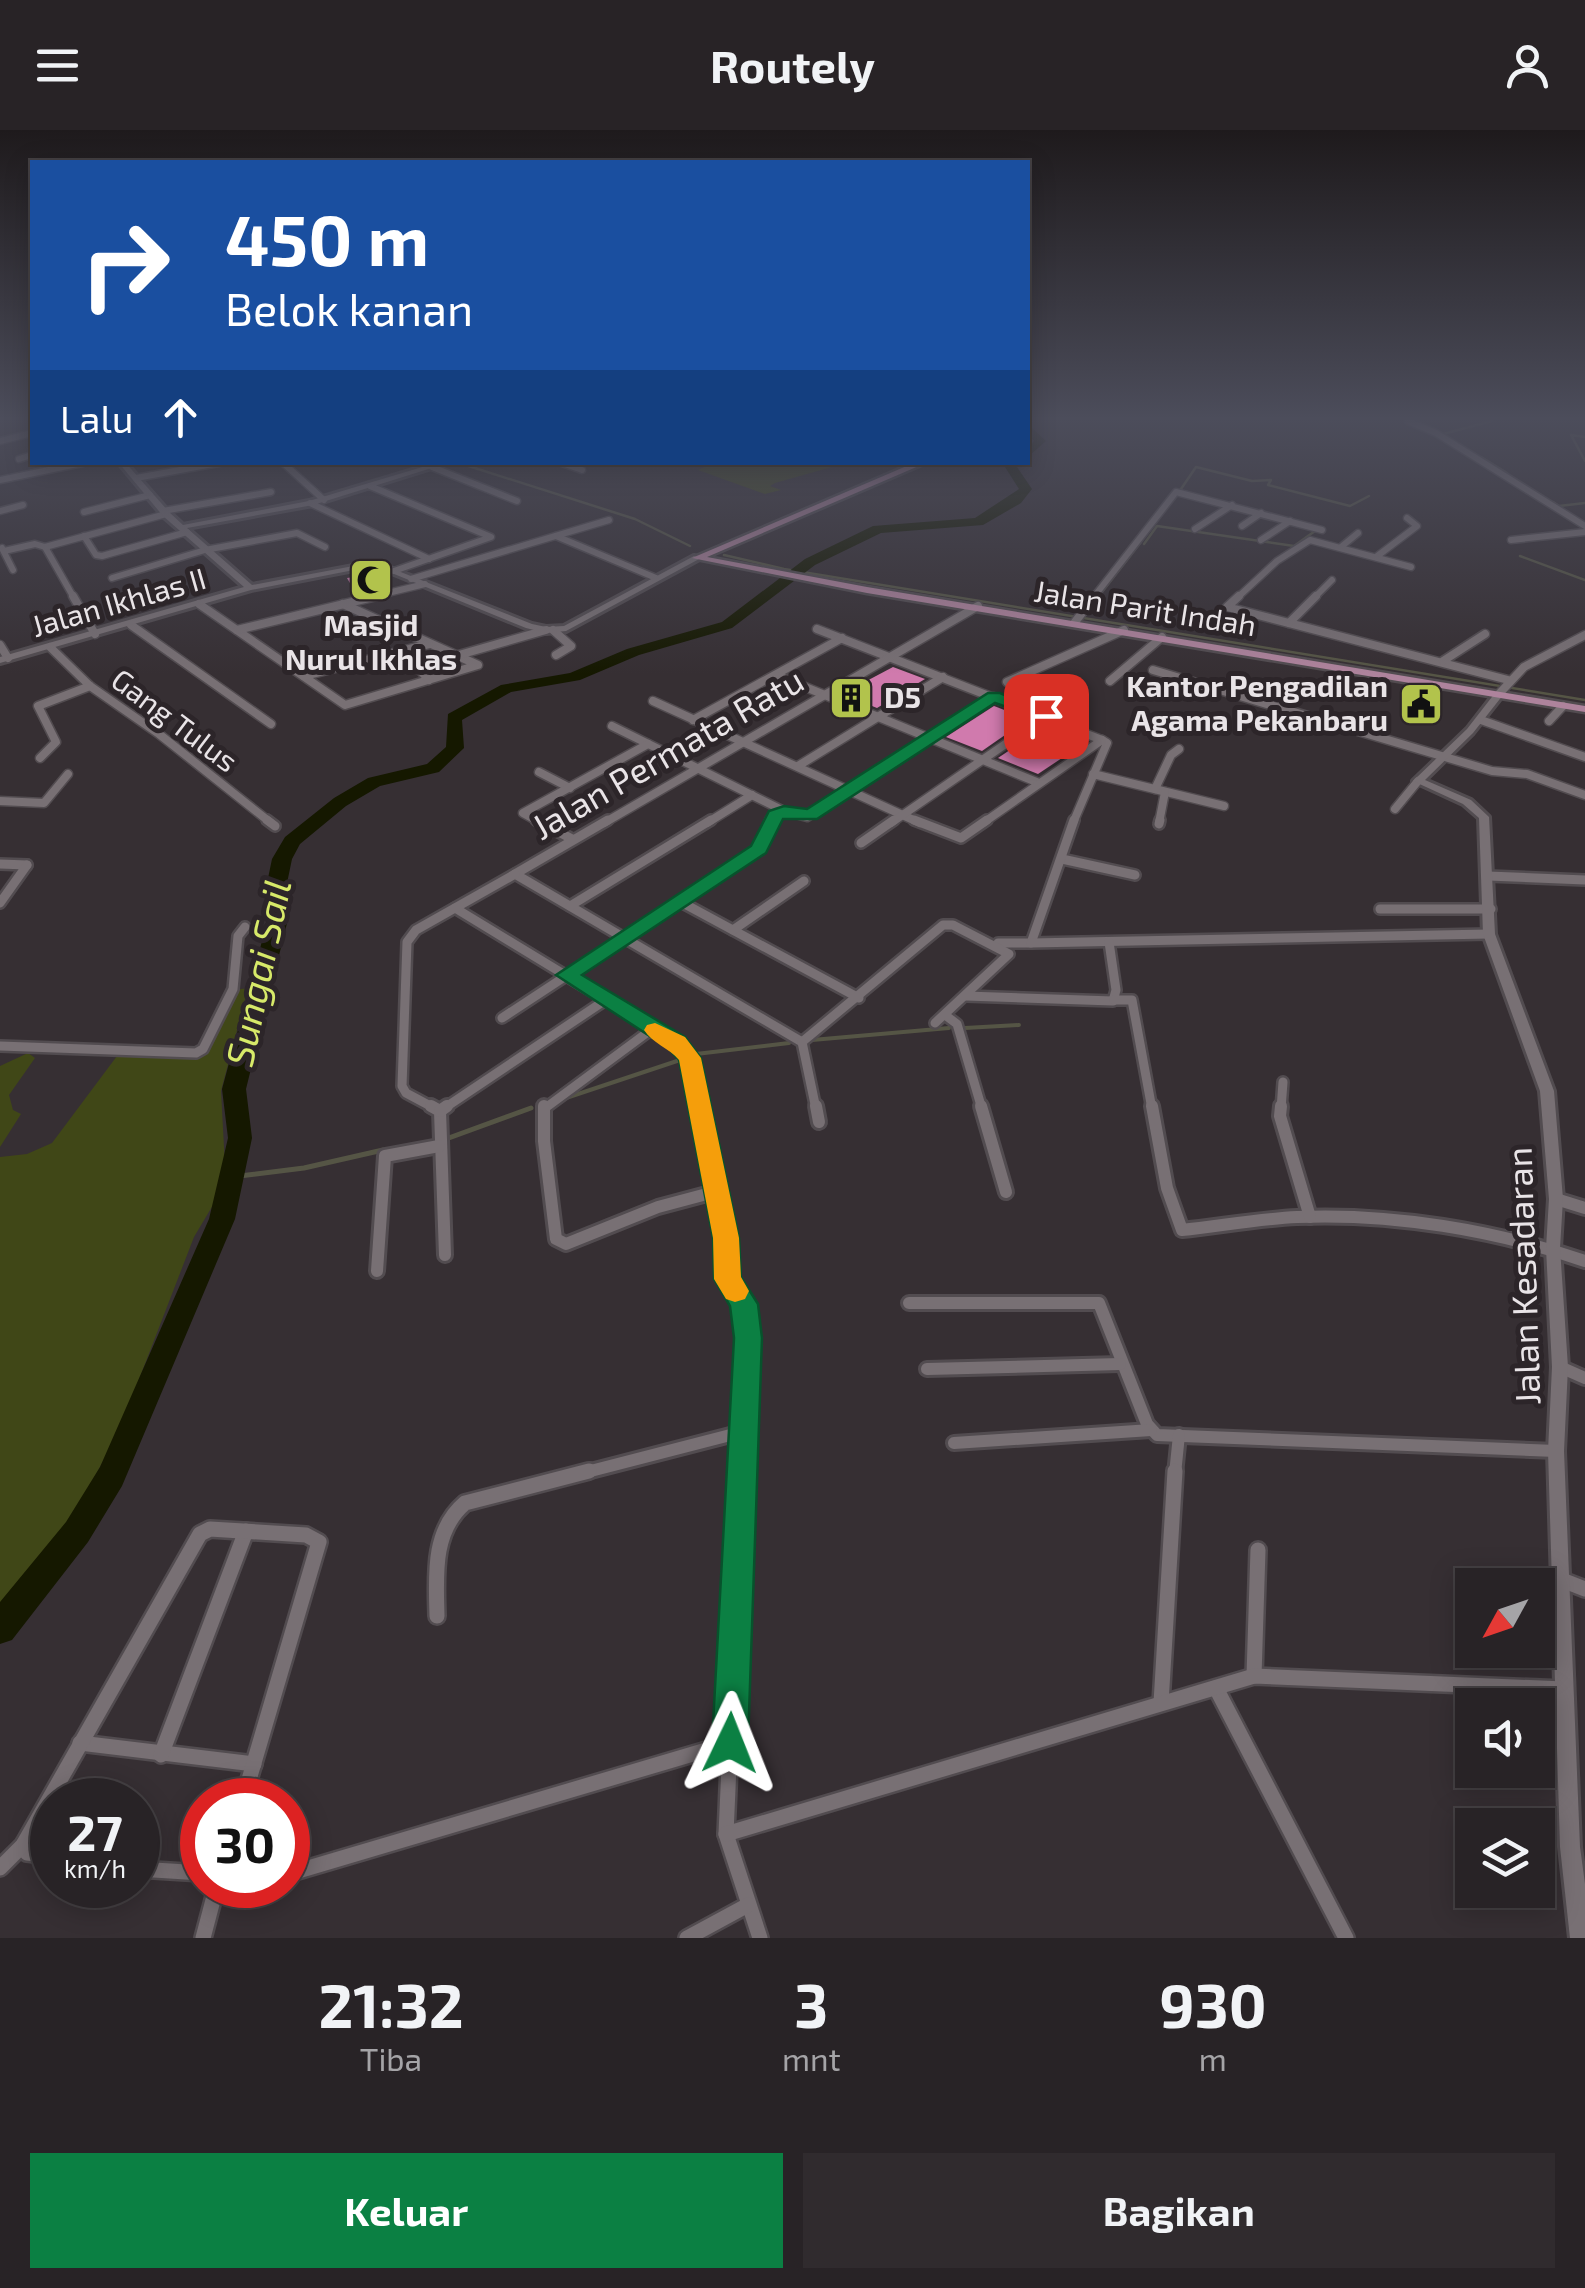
<!DOCTYPE html>
<html lang="id">
<head>
<meta charset="utf-8">
<style>
  body { margin:0; font-family:"Exo 2",sans-serif; background:#302b2e; color:#f1f3f6; height:100vh; display:flex; flex-direction:column; font-size:38px; white-space:nowrap }
  * { box-sizing:border-box; margin:0 }
  p { font-size:32px; color:#a5a4a7 }
  .icon { flex:none; width:55px; height:55px; fill:none; stroke:currentColor; stroke-width:2; stroke-linecap:round; stroke-linejoin:round }
  .map { position:relative; height:1808px; overflow:hidden }
  .drawer { display:flex; flex-direction:column; background:#282326; flex:1 }
  .drawer>* { flex:none }
  .top-card { position:absolute; left:30px; top:30px; width:1000px; height:305px; border-radius:0px; box-shadow:0 5px 25px #0003,0 0 0 2px #444043; background:#1a4fa0; color:#fff; overflow:hidden }
  .needle { width:65px; rotate:230deg }
  .controls { position:absolute; left:1455px; top:1438px; display:grid; gap:20px }
  .controls a { display:grid; place-items:center; width:100px; height:100px; border-radius:0px; background:#282326; box-shadow:0 5px 25px #0003,0 0 0 2px #444043; font-size:50px }
  .speed { position:absolute; left:30px; top:1648px; display:flex; gap:20px; font-size:50px; font-weight:700; text-align:center }
  .speed>* { display:grid; place-content:center; width:130px; height:130px; border-radius:50%; background:#282326; box-shadow:0 5px 25px #0003,0 0 0 2px #444043; line-height:1 }
  .speed small { font-size:25px; font-weight:400 }
  .speed .limit { border:15px solid #d22; background:#fff; color:#111 }
  .pin { position:absolute; display:grid; place-items:center; width:85px; height:85px; color:#fff; margin:-42px; border-radius:20px; box-shadow:0 5px 15px #0006 }
  .me { position:absolute; width:110px; margin:-55px; rotate:2deg; stroke-linejoin:round; filter:drop-shadow(0 0 8px #0008) }
  .turn { display:flex; align-items:center; gap:35px; height:210px; padding:0 30px; font-size:45px }
  .turn .icon { width:130px; height:130px; stroke-width:2.5 }
  .turn b { display:block; font-size:70px; line-height:85px }
  .then { display:flex; align-items:center; height:95px; padding:0 30px; background:#0003; gap:20px; font-size:38px }
  .eta { display:flex; justify-content:space-evenly; align-items:center; height:170px; text-align:center }
  .eta b { font-size:60px; font-weight:700; line-height:70px }
  .primary-button { display:flex; gap:20px; margin-top:auto; padding:20px 30px }
  .primary-button a { flex:1; height:115px; border-radius:0px; background:#0b8043; color:#fff; font-size:40px; font-weight:700; line-height:115px; text-align:center }
  .primary-button a+a { background:#302b2e; color:#f1f3f6 }
  header { display:flex; justify-content:space-between; align-items:center; height:130px; padding:0 30px; background:#282326; font-size:45px; font-weight:700 }
  .map>svg:first-child { display:block }
  .green { fill:#404717 }
  .lines { fill:none; stroke-linecap:round; stroke-linejoin:round }
  .stream-far2 { stroke:#555545; stroke-width:2.5 }
  .stream-far1 { stroke:#555545; stroke-width:4 }
  .stream { stroke:#555545; stroke-width:5 }
  .river { fill:#151800; fill-rule:evenodd }
  .building { fill:#d07aad }
  .minor-far4-casing { stroke:#524c50; stroke-width:9 }
  .minor-far3-casing { stroke:#524c50; stroke-width:11 }
  .minor-far2-casing { stroke:#524c50; stroke-width:14 }
  .minor-far1-casing { stroke:#524c50; stroke-width:18 }
  .minor-casing { stroke:#524c50; stroke-width:20 }
  .tertiary-casing { stroke:#524c50; stroke-width:6 }
  .primary-casing { stroke:#524c50; stroke-width:5 }
  .minor-far4 { stroke:#787074; stroke-width:6 }
  .minor-far3 { stroke:#787074; stroke-width:8 }
  .minor-far2 { stroke:#787074; stroke-width:9 }
  .minor-far1 { stroke:#787074; stroke-width:12 }
  .minor { stroke:#787074; stroke-width:15 }
  .tertiary { fill:#787074; fill-rule:evenodd }
  .primary { fill:#ae839c; fill-rule:evenodd }
  .route { fill:#0b8043; stroke:#07532c; stroke-width:2.5 }
  .slow { fill:#f59e0b }
  .labels { text-anchor:middle; stroke-width:10; stroke-linejoin:round; paint-order:stroke }
  .far-street-label { font-size:30px; fill:#e9e4e7; stroke:#2c2529 }
  .far-poi-label { font-size:30px; font-weight:bold; fill:#e9e4e7; stroke:#2c2529 }
  .street-label { font-size:35px; fill:#e9e4e7; stroke:#2c2529 }
  .water-label { font-size:38px; font-style:italic; fill:#d7e969; stroke:#2c2529 }
</style>
</head>
<body>
<header><svg class="icon" aria-label="menu" viewBox="0 0 24 24"><path d="M4 6h16M4 12h16M4 18h16"/></svg>Routely<svg class="icon" aria-label="person" viewBox="0 0 24 24"><circle cx="12" cy="8" r="4"/><path d="M4 21q1-7 8-7t8 7"/></svg></header>
<div class="map">
<svg width="1585" height="1808" viewBox="0 0 1585 1808">
  <rect width="100%" height="100%" fill="#362f33"/>
  <g class="green">
    <path d="M714,333V332L846,333L775,353L770,356L781,360L765,364L698,340Z"/>
    <path d="M248,858L221,961L225,1036L213,1075L194,1107L119,1301L66,1401L0,1475V1027L27,1024L52,1013L117,926L183,929L202,922L235,860Z"/>
    <path d="M28,923L35,928L9,965L13,980L21,984L0,1017V936Z"/>
  </g>
  <g class="lines">
    <g class="stream-far2">
      <path d="M1443,304L1492,291"/>
      <path d="M1585,307L1571,305L1585,331"/>
      <path d="M1481,327L1507,343"/>
      <path d="M456,332L635,389L690,416"/>
      <path d="M899,332L906,335"/>
      <path d="M1181,359L1196,337L1252,351L1271,350L1268,355L1350,376L1369,366"/>
      <path d="M1553,372L1559,376L1585,373"/>
      <path d="M1144,414L1157,396L1294,416L1315,401L1311,399"/>
      <path d="M724,425L784,439L1585,570"/>
      <path d="M1520,426L1585,450"/>
      <path d="M1095,471L1141,412"/>
    </g>
    <g class="stream-far1">
      <path d="M965,898L1019,895"/>
      <path d="M812,910L949,898"/>
      <path d="M696,924L789,913"/>
      <path d="M566,968L680,930"/>
    </g>
    <g class="stream">
      <path d="M446,1009L531,978"/>
      <path d="M231,1047L304,1038L383,1020"/>
    </g>
    <g class="river">
      <path d="M1028,294L1046,311L1028,327V317L1034,311L1028,304Z"/>
      <path d="M1008,332H1021L1017,337L1032,359L1021,373L983,395L881,403L815,435L732,498L639,525L580,550L511,562L462,590L464,618L439,642L380,656L346,676L300,714L292,729L286,758L288,789L246,959L252,1008L235,1089L122,1356L88,1412L12,1510L0,1514V1472L66,1392L100,1337L209,1089L228,1008L222,959L268,789L266,758L272,729L285,707L334,668L368,648L427,634L446,617L448,584L501,555L570,543L627,519L722,492L805,429L873,396L975,388L1019,359L1005,337Z"/>
    </g>
  </g>
  <g class="building">
    <path d="M380,443L390,452L354,460L347,448Z"/>
    <path d="M893,537L925,549L877,578L842,564Z"/>
    <path d="M994,576L1028,589L982,621L946,607Z"/>
    <path d="M1045,596L1086,612L1038,644L998,628Z"/>
  </g>
  <g class="lines">
    <g class="minor-far4-casing">
      <g id="minor-far4">
        <path d="M1408,291L1436,303L1585,396"/>
        <path d="M0,311L32,303"/>
        <path d="M19,329L32,325"/>
        <path d="M282,332L324,370"/>
        <path d="M559,332L582,340"/>
        <path d="M432,337L517,371"/>
        <path d="M136,348L224,332"/>
        <path d="M0,350L87,332"/>
        <path d="M370,356L491,407L394,441"/>
        <path d="M310,373L429,429"/>
        <path d="M0,381L23,375"/>
        <path d="M163,381L271,362"/>
        <path d="M84,382L150,365"/>
        <path d="M1242,396L1261,383"/>
        <path d="M1195,399L1232,375"/>
        <path d="M84,406L96,425L102,426L187,402"/>
        <path d="M556,406L656,448"/>
        <path d="M1261,410L1290,391"/>
        <path d="M1511,410L1585,402"/>
        <path d="M45,417L74,468"/>
        <path d="M1341,417L1358,403"/>
        <path d="M2,418L13,440"/>
        <path d="M4,421L35,414L45,417L166,384"/>
        <path d="M1376,427L1417,396L1407,388"/>
        <path d="M112,448L205,420L297,403L325,417"/>
        <path d="M411,449L609,390"/>
        <path d="M367,468L425,454"/>
        <path d="M1093,468L1176,362L1322,400"/>
        <path d="M1237,468L1277,431L1310,410L1411,437"/>
        <path d="M1314,468L1332,450"/>
      </g>
    </g>
    <g class="minor-far3-casing">
      <g id="minor-far3">
        <path d="M73,466L95,504"/>
        <path d="M1239,466L1227,477L1508,550"/>
        <path d="M199,474L345,575L478,535L343,474"/>
        <path d="M1075,492L1095,466"/>
        <path d="M1289,493L1316,466"/>
        <path d="M131,495L271,594"/>
        <path d="M817,499L1102,610"/>
        <path d="M237,500L377,466"/>
        <path d="M553,500L571,516L556,525"/>
        <path d="M0,515L8,528"/>
        <path d="M50,517L90,556L159,604L271,693"/>
        <path d="M1443,531L1485,504"/>
        <path d="M1153,540L1492,641L1527,644L1585,665"/>
        <path d="M776,545L1039,653"/>
        <path d="M304,546L429,514"/>
        <path d="M429,550L420,540L424,535L546,500"/>
        <path d="M1110,551L1162,507"/>
        <path d="M1007,552L1124,500"/>
        <path d="M1498,565L1524,537L1585,505"/>
        <path d="M653,571L920,693"/>
        <path d="M693,590L842,508"/>
        <path d="M1481,590L1585,627"/>
        <path d="M1549,591L1563,576"/>
        <path d="M612,596L784,681L807,687L994,567"/>
        <path d="M40,628L56,612L38,576L90,556"/>
        <path d="M798,636L943,547"/>
        <path d="M539,642L570,658"/>
        <path d="M1093,644L1224,676"/>
        <path d="M1155,659L1171,625L1179,619"/>
        <path d="M0,671L44,673L68,644"/>
        <path d="M1395,679L1418,651"/>
        <path d="M541,693L523,683L648,614"/>
        <path d="M604,693L978,476"/>
        <path d="M707,693L752,665"/>
        <path d="M770,693L784,681"/>
        <path d="M891,693L1046,586"/>
        <path d="M983,693L1102,610"/>
        <path d="M1073,693L1107,613L1102,610"/>
        <path d="M1159,693L1165,662"/>
      </g>
    </g>
    <g class="minor-far2-casing">
      <g id="minor-far2">
        <path d="M267,690L275,696"/>
        <path d="M536,690L572,709"/>
        <path d="M608,690L515,744L802,912"/>
        <path d="M914,690L961,708L987,690"/>
        <path d="M1159,694L1160,690"/>
        <path d="M861,713L894,690"/>
        <path d="M1062,729L1135,745"/>
        <path d="M0,734L27,735"/>
        <path d="M1488,746L1585,750"/>
        <path d="M681,772L859,868"/>
        <path d="M0,773L27,735"/>
        <path d="M570,776L711,690"/>
        <path d="M455,778L677,913L690,927L700,979"/>
        <path d="M1380,779H1491"/>
        <path d="M733,800L804,751"/>
        <path d="M998,813H1031L1074,690"/>
        <path d="M1031,813L1489,804"/>
        <path d="M966,866L1113,871L1116,860L1109,812"/>
        <path d="M1114,870H1132L1152,979"/>
        <path d="M945,885L957,894L982,979"/>
        <path d="M502,888L759,719L771,690"/>
        <path d="M802,912L943,795H953L1009,824L935,893"/>
        <path d="M802,912L816,979"/>
        <path d="M0,916L196,923L203,919L233,859L238,806L245,797"/>
        <path d="M436,979L406,963L402,956L407,812L416,800L515,744"/>
        <path d="M443,979L607,869"/>
        <path d="M544,979L652,899"/>
        <path d="M1281,979L1283,952"/>
      </g>
    </g>
    <g class="minor-far1-casing">
      <g id="minor-far1">
        <path d="M431,976L440,981L445,1125"/>
        <path d="M544,976V1011L556,1109L566,1114L658,1077L718,1061"/>
        <path d="M700,976L726,1108L727,1149L744,1174L748,1209L742,1344"/>
        <path d="M816,976L819,992"/>
        <path d="M981,976L1006,1062"/>
        <path d="M1152,976L1167,1058L1182,1100C1220,1096 1258,1089 1297,1087C1392,1083 1495,1100 1585,1131"/>
        <path d="M1281,976L1280,986L1310,1087"/>
        <path d="M440,981L447,976"/>
        <path d="M1556,1069L1585,1078"/>
        <path d="M377,1141L385,1026L439,1016"/>
        <path d="M909,1173H1099L1147,1294L1157,1305L1556,1321"/>
        <path d="M1560,1237L1585,1248"/>
        <path d="M927,1239L1120,1234"/>
        <path d="M954,1313L1151,1300"/>
        <path d="M579,1344L742,1302"/>
        <path d="M1175,1344L1179,1305"/>
      </g>
    </g>
    <g class="minor-casing">
      <g id="minor">
        <path d="M742,1341L726,1704L760,1808"/>
        <path d="M1562,1450L1585,1459"/>
        <path d="M437,1486C436,1446 432,1401 465,1373L589,1341"/>
        <path d="M1254,1546L1258,1420"/>
        <path d="M1216,1558L1346,1808"/>
        <path d="M1161,1573L1175,1341"/>
        <path d="M80,1613L254,1634"/>
        <path d="M161,1625L246,1401"/>
        <path d="M726,1704L1254,1546L1564,1559"/>
        <path d="M23,1715L27,1723L52,1726"/>
        <path d="M0,1738L23,1715L200,1404L210,1399L306,1405L319,1412L243,1670"/>
        <path d="M138,1739L202,1743"/>
        <path d="M288,1744L730,1613"/>
        <path d="M203,1808L217,1755"/>
        <path d="M687,1808L748,1775"/>
      </g>
    </g>
    <g class="tertiary-casing">
      <g id="tertiary">
        <path d="M118,332H125L169,382L183,395L309,371L439,332H451L313,375L187,398L252,455L364,434L383,435L532,494L546,497L564,496L694,426L701,428L566,501L546,503L526,498L382,439L364,438L251,460L0,533V527L244,457L163,386Z"/>
        <path d="M1498,562L1503,565L1473,603L1425,650L1471,670L1489,687L1495,804L1554,961L1563,1069L1560,1118L1568,1237L1564,1321L1580,1717L1585,1754V1808H1570L1560,1717L1548,1321L1552,1237L1546,1118L1549,1069L1540,961L1483,804L1479,688L1463,674L1413,651L1467,599L1495,563Z"/>
      </g>
    </g>
    <g class="primary-casing">
      <path id="primary" d="M916,332H928L707,427L867,457L1585,576V582L867,463L692,428Z"/>
    </g>
    <use href="#minor-far4" class="minor-far4"/>
    <use href="#minor-far3" class="minor-far3"/>
    <use href="#minor-far2" class="minor-far2"/>
    <use href="#minor-far1" class="minor-far1"/>
    <use href="#minor" class="minor"/>
    <use href="#tertiary" class="tertiary"/>
    <use href="#primary" class="primary"/>
  </g>
  <linearGradient id="sky" x2="0" y2="1"><stop stop-color="#1e1a1c"/><stop offset="0.53" stop-color="#4c4d5b"/><stop offset="1" stop-color="#4c4d5b" stop-opacity="0"/></linearGradient>
  <rect width="1585" height="544" fill="url(#sky)"/>
  <path class="route" d="M988,563H1000L1054,586L1046,591L995,573L817,689H783L766,723L582,845L685,907L701,928L739,1108L741,1147L758,1174L762,1208L748,1613L743,1625L730,1631L718,1625L712,1613L734,1208L730,1176L714,1149L713,1108L679,930L668,918L556,845L751,716L769,681L784,676L807,679Z"/>
  <path class="slow" d="M655,893L685,907L701,928L739,1108L741,1147L749,1161L745,1169L735,1172L726,1169L714,1149L713,1108L679,930C669,918 652,913 644,900L647,895Z"/>
  <defs>
    <g id="mosque-square" transform="scale(2.25)"><rect x="-9" y="-9" width="18" height="18" rx="4" fill="#b2c34c" stroke="#2c2529"/><path d="M3.5-4.9A6 6 0 1 0 3.5 4.9A5 5 0 1 1 3.5-4.9Z" fill="#111"/></g>
    <g id="building-square" transform="scale(2.25)"><rect x="-9" y="-9" width="18" height="18" rx="4" fill="#b2c34c" stroke="#2c2529"/><path d="M-4-6H4V6H1V3H-1V6H-4ZM-2.5-4.3h1.7v1.8h-1.7ZM.8-4.3h1.7v1.8H.8ZM-2.5-1h1.7V.8h-1.7ZM.8-1h1.7V.8H.8Z" fill="#111"/></g>
    <g id="civic-square" transform="scale(2.25)"><rect x="-9" y="-9" width="18" height="18" rx="4" fill="#b2c34c" stroke="#2c2529"/><path d="M-.6-6.5H3V-4.5H.6V-3L4-1V1h2V6H-6V1h2V-1L-.6-3ZM-1.2 2.5V6h2.4V2.5Z" fill="#111"/></g>
  </defs>
  <g fill-rule="evenodd">
    <use href="#mosque-square" x="371" y="450"/>
    <use href="#building-square" x="851" y="568"/>
    <use href="#civic-square" x="1421" y="574"/>
  </g>
  <g class="labels">
    <g class="far-street-label">
      <text transform="translate(119 473) rotate(-16)" y="10">Jalan Ikhlas II</text>
      <text transform="translate(1145 479) rotate(9)" y="10">Jalan Parit Indah</text>
      <text transform="translate(174 591) rotate(37)" y="10">Gang Tulus</text>
    </g>
    <g class="far-poi-label">
      <text x="371" y="506">Masjid<tspan x="371" dy="34">Nurul Ikhlas</tspan></text>
      <text x="1388" y="567" text-anchor="end">Kantor Pengadilan<tspan x="1388" dy="34">Agama Pekanbaru</tspan></text>
      <text x="884" y="578" text-anchor="start">D5</text>
    </g>
    <g class="street-label">
      <text transform="translate(668 624) rotate(-30)" y="12">Jalan Permata Ratu</text>
      <text transform="translate(1524 1146) rotate(-92)" y="12">Jalan Kesadaran</text>
    </g>
    <g class="water-label">
      <text transform="translate(259 843) rotate(-78)" y="13">Sungai Sail</text>
    </g>
  </g>
</svg>
<div class="controls">
<a><svg class="needle" viewBox="-14 -14 28 28"><path d="M0-13l5 13h-10z" fill="#e53935"/><path d="M0 13l5-13h-10z" fill="#a5a4a7"/></svg></a>
<a><svg class="icon" aria-label="sound" viewBox="0 0 24 24"><path d="M4 9h4l5-4v14l-5-4H4zM17 9q2 3 0 6"/></svg></a>
<a><svg class="icon" aria-label="layers" viewBox="0 0 24 24"><path d="M12 4l9 5-9 5-9-5zM3 14l9 5 9-5"/></svg></a>
</div>
<div class="speed"><div>27<small>km/h</small></div><div class="limit">30</div></div>
<div class="pin" style="left:1046px;top:586px;background:#d93025"><svg class="icon" aria-label="arrive" viewBox="0 0 24 24"><path d="M6 21V4h12l-3 4 3 4H6"/></svg></div>
<svg class="me" style="left:730px;top:1613px" viewBox="-20 -20 40 40"><path d="M0-17L14 15 0 8-14 15z" fill="#0b8043" stroke="#fff" stroke-width="4"/></svg>
<div class="top-card">
<div class="turn"><svg class="icon" aria-label="right" viewBox="0 0 24 24"><path d="M7 20v-9h11M14 6l5 5-5 5"/></svg><div><b>450 m</b>Belok kanan</div></div>
<div class="then">Lalu<svg class="icon" aria-label="ahead" viewBox="0 0 24 24"><path d="M12 20V5M6 11l6-6 6 6"/></svg></div>
</div>
</div>
<section class="drawer">
<div class="eta">
<div><b>21:32</b><p>Tiba</p></div>
<div><b>3</b><p>mnt</p></div>
<div><b>930</b><p>m</p></div>
</div>
<div class="primary-button"><a>Keluar</a><a>Bagikan</a></div>
</section>
</body>
</html>
